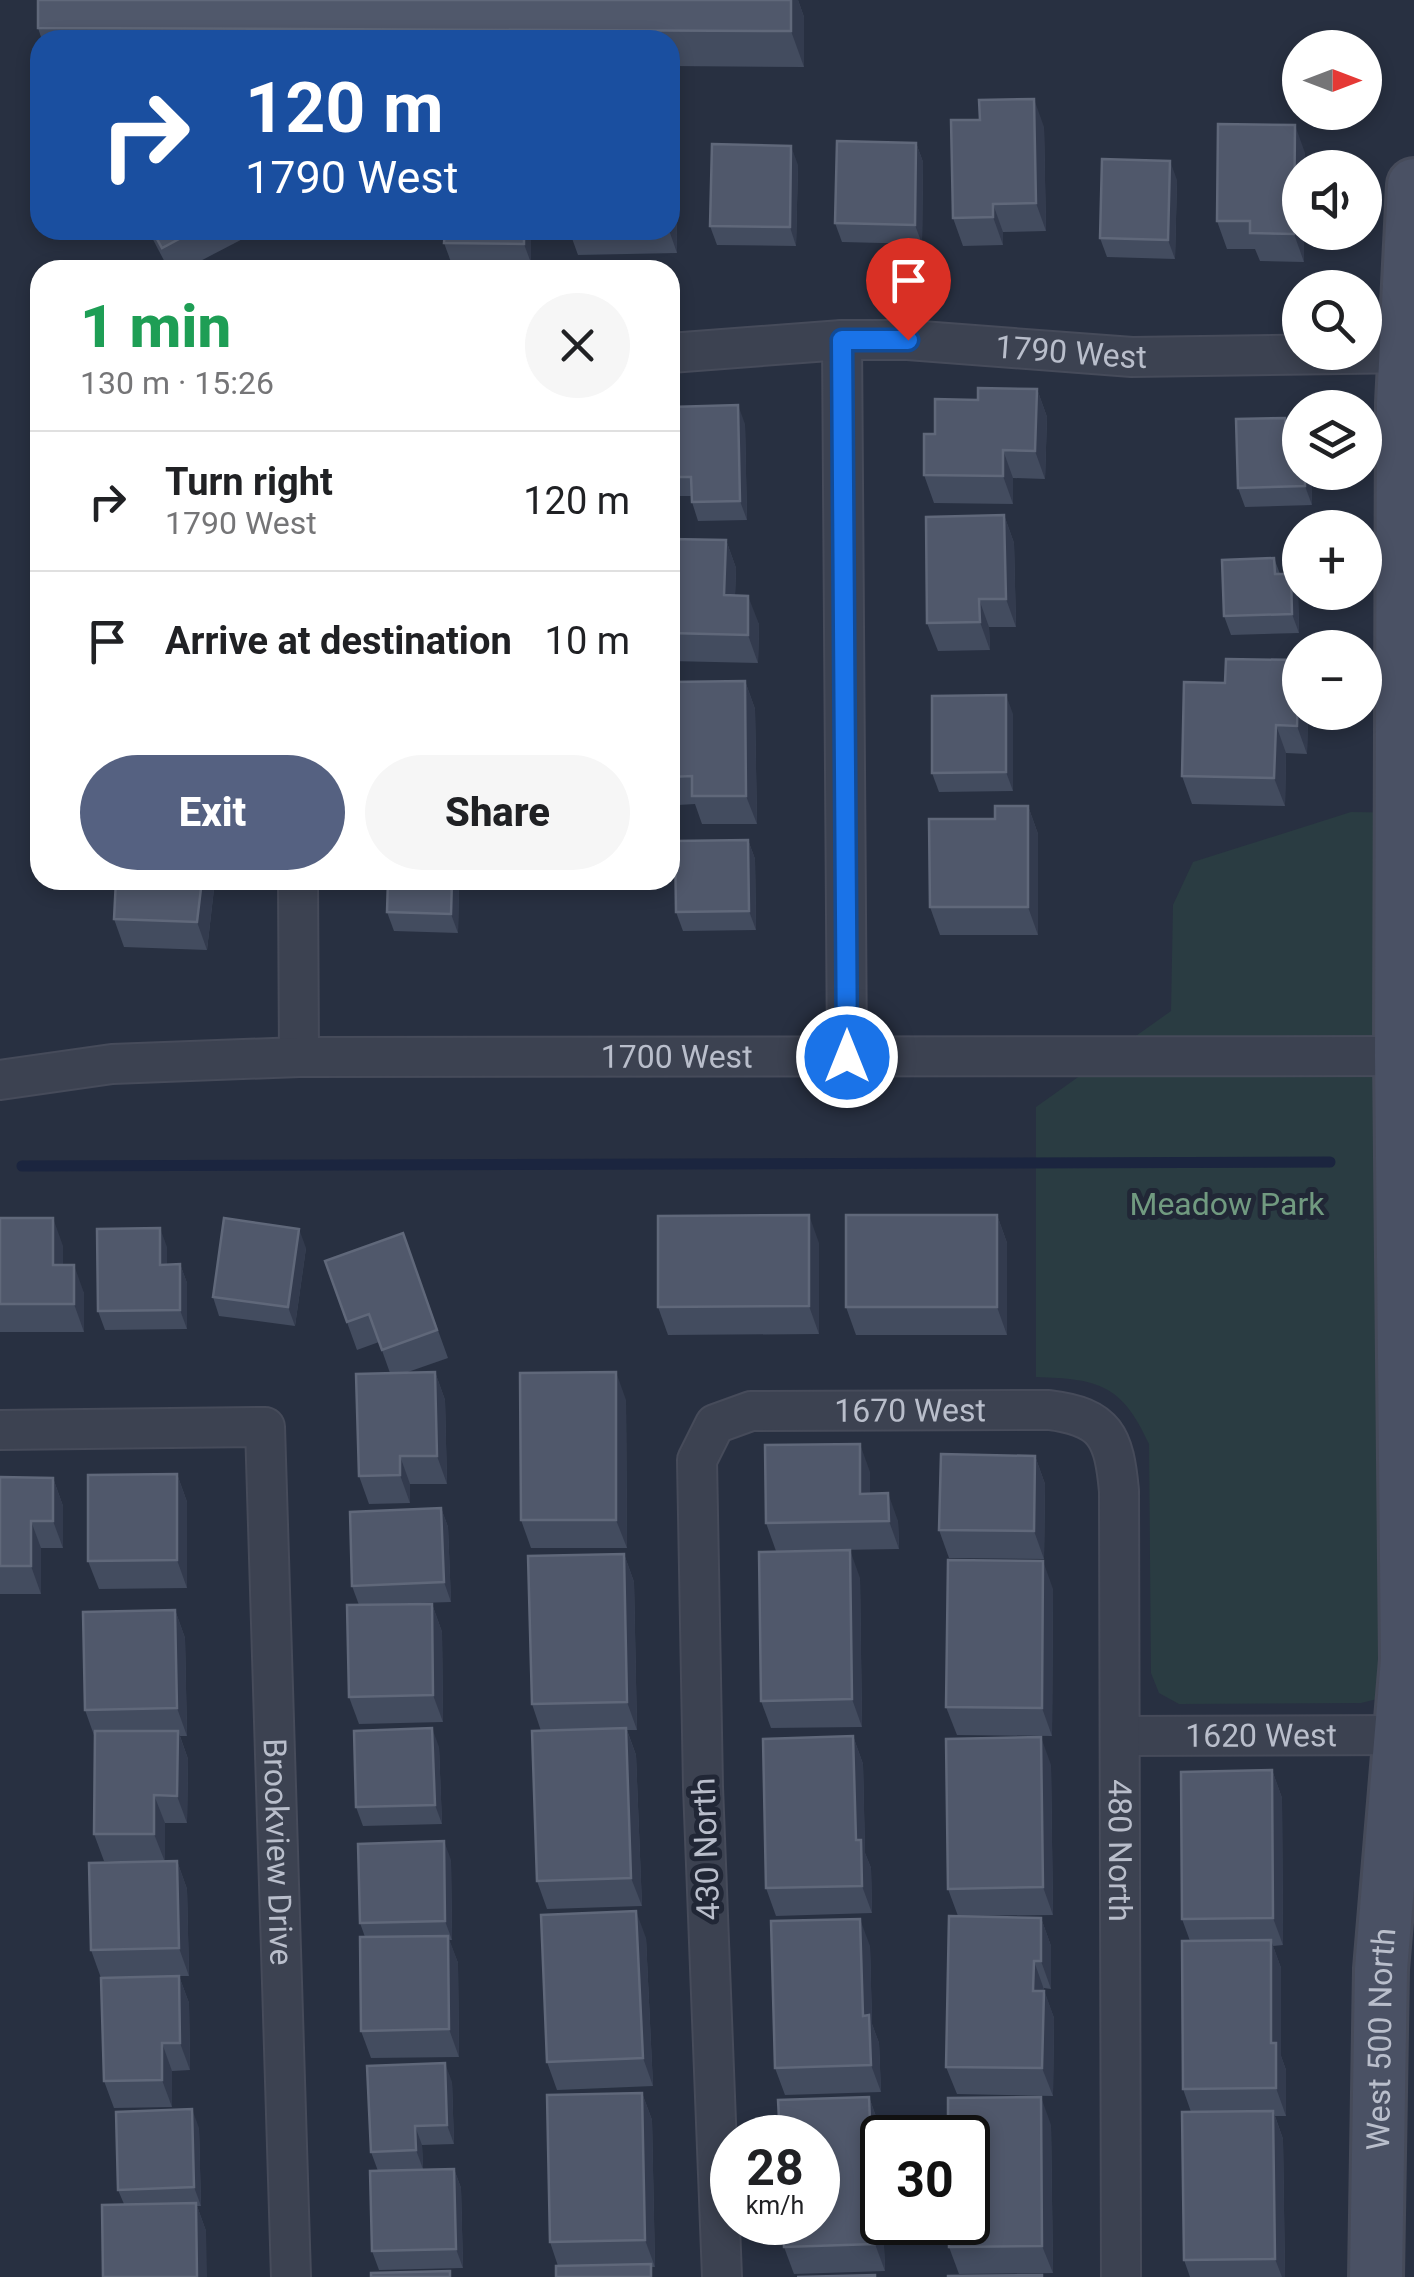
<!DOCTYPE html>
<html lang="en">
<head>
<meta charset="utf-8">
<style>
  body { margin:0; font-family:Roboto,sans-serif; background:#f6f6f6; color:#202124; height:100vh; display:flex; flex-direction:column; font-size:38px; white-space:nowrap }
  * { box-sizing:border-box; margin:0 }
  p { font-size:32px; color:#757577 }
  .icon { flex:none; width:55px; height:55px; fill:none; stroke:currentColor; stroke-width:2; stroke-linecap:round; stroke-linejoin:round }
  .map { position:relative; flex:1; overflow:hidden }
  .sheet { position:absolute; left:30px; top:260px; width:650px; height:630px; display:flex; flex-direction:column; background:#fff; border-radius:30px; box-shadow:0 5px 15px #0003 }
  .sheet>* { flex:none }
  .banner { position:absolute; left:30px; top:30px; width:650px; height:210px; border-radius:30px; box-shadow:0 5px 15px #0003; background:#1a4fa0; color:#fff; overflow:hidden }
  .needle { width:65px; rotate:90deg }
  .tools { position:absolute; left:1282px; top:30px; display:grid; gap:20px }
  .tools a { display:grid; place-items:center; width:100px; height:100px; border-radius:50%; background:#fff; box-shadow:0 5px 15px #0003; font-size:50px }
  .speed { position:absolute; left:710px; top:2115px; display:flex; gap:20px; font-size:50px; font-weight:700; text-align:center }
  .speed>* { display:grid; place-content:center; width:130px; height:130px; border-radius:50%; background:#fff; box-shadow:0 5px 15px #0003; line-height:1 }
  .speed small { font-size:25px; font-weight:400 }
  .speed .limit { border:5px solid #111; border-radius:15px; background:#fff; color:#111 }
  .pin { position:absolute; display:grid; place-items:center; width:85px; height:85px; color:#fff; margin:-102px -42px; border-radius:50% 50% 50% 0; rotate:-45deg; box-shadow:0 0 10px #0007 }
  .pin .icon { rotate:45deg }
  .me { position:absolute; width:110px; margin:-55px; rotate:0deg; stroke-linejoin:round; filter:drop-shadow(0 0 8px #0008) }
  .turn { display:flex; align-items:center; gap:35px; height:210px; padding:0 50px; font-size:45px }
  .turn .icon { width:130px; height:130px; stroke-width:2.5 }
  .turn b { display:block; font-size:70px; line-height:85px }
  .round { display:grid; place-items:center; flex:none; width:105px; height:105px; border-radius:52px; background:#f6f6f6 }
  .head { display:flex; align-items:center; justify-content:space-between; height:170px; padding:0 50px }
  h1 { font-size:60px; font-weight:800; line-height:75px; color:#1e9e55 }
  .cta { display:flex; gap:20px; margin-top:auto; padding:20px 50px }
  .cta a { flex:1; height:115px; border-radius:60px; background:#556181; color:#fff; font-size:40px; font-weight:800; line-height:115px; text-align:center }
  .cta a+a { background:#f6f6f6; color:#202124 }
  ul { padding:0; list-style:none }
  li { display:flex; align-items:center; gap:30px; height:140px; padding:0 50px; border-top:2px solid #e0e0e0 }
  li div { flex:1 }
  li b { display:block; font-size:38px }
  li em { font-style:normal }
  .map>svg:first-child { display:block }
  .green { fill:#2a3c42 }
  .lines { fill:none; stroke-linecap:round; stroke-linejoin:round }
  .stream { stroke:#1b253f; stroke-width:11 }
  .street-casing { stroke:#464b5a; stroke-width:42 }
  .secondary-casing { stroke:#464b5a; stroke-width:58 }
  .street { stroke:#3c4251; stroke-width:38 }
  .secondary { stroke:#4a5164; stroke-width:52 }
  .wall { fill:#434c5f }
  .shaded-wall { fill:#333b4e }
  .building { fill:#50586b; stroke:#60687a; stroke-width:2.5 }
  .route-casing { stroke:#114b97; stroke-width:25 }
  .route { stroke:#1a73e8; stroke-width:18 }
  .labels { text-anchor:middle; stroke-width:10; stroke-linejoin:round; paint-order:stroke }
  .street-label { font-size:32px; fill:#b9becb; stroke:#212736 }
  .park-label { font-size:32px; fill:#719a80; stroke:#212736 }
</style>
</head>
<body>
<div class="map">
<svg width="1414" height="2277" viewBox="0 0 1414 2277">
  <rect width="100%" height="100%" fill="#283041"/>
  <path class="green" d="M1351,812L1414,813V1690L1361,1703L1179,1704L1159,1693L1151,1673L1149,1444C1122,1384 1098,1379 1036,1377V1107L1171,1011L1173,905L1193,862Z"/>
  <g class="lines">
    <path class="stream" d="M22,1166L1330,1162"/>
    <g class="street-casing">
      <g id="street">
        <path d="M842,340L847,1057"/>
        <path id="s1" d="M670,353L842,340H908L1132,357L1414,353"/>
        <path d="M298,880L299,1057"/>
        <path id="s2" d="M0,1080L112,1064L299,1057L1414,1056"/>
        <path id="s3" d="M0,1430L265,1427L291,2277"/>
        <path id="s4" d="M1121,1736L1403,1735"/>
        <path id="s5" d="M722,2277L703,1787L697,1460L715,1424L751,1411L1049,1410C1106,1417 1114,1437 1119,1491L1121,2277"/>
      </g>
    </g>
    <g class="secondary-casing">
      <g id="secondary">
        <path id="s6" d="M1376,2277L1381,1969L1407,1660L1401,1056L1403,403L1414,185"/>
      </g>
    </g>
    <use href="#street" class="street"/>
    <use href="#secondary" class="secondary"/>
  </g>
  <g class="wall">
    <path d="M38,0H798L804,17V67L670,66V40H42L38,28Z"/>
    <path d="M1044,127L1046,231L1003,232V245L963,246L953,218Z"/>
    <path d="M916,143L923,162L922,244L842,242L835,223Z"/>
    <path d="M1305,153V168H1300L1304,262L1260,261L1255,249H1227L1217,221Z"/>
    <path d="M798,165L796,246L717,245L710,226Z"/>
    <path d="M676,171L677,253L578,255L569,230H670Z"/>
    <path d="M1177,180L1175,259L1107,257L1100,238Z"/>
    <path d="M148,230H260L183,270H169Z"/>
    <path d="M320,230H400V235L323,238Z"/>
    <path d="M445,230H531V263L451,262L444,243Z"/>
    <path d="M1037,389L1047,417L1045,479L1013,478V504L934,503L924,475L935,434L978,400Z"/>
    <path d="M1285,418L1292,437V448L1300,472H1311L1312,505L1245,507L1238,488Z"/>
    <path d="M745,424L747,520L698,521L692,502L691,496H680L673,477Z"/>
    <path d="M1004,515L1014,543L1016,627H989L990,650L938,651L927,623Z"/>
    <path d="M670,539L726,540L736,568L735,596L759,624L758,663L670,661Z"/>
    <path d="M1274,558L1280,574L1298,593L1299,633L1231,635L1224,616Z"/>
    <path d="M745,681L755,709L757,824H702L695,804L678,805L670,782V682Z"/>
    <path d="M1300,712H1308L1307,754L1286,753L1285,806L1192,804L1182,776Z"/>
    <path d="M1013,714V791L939,792L932,773Z"/>
    <path d="M1028,806L1038,834V935H940L930,907L995,819Z"/>
    <path d="M748,840L755,859L756,930L683,931L676,912Z"/>
    <path d="M116,880H215L207,950L124,947L114,919Z"/>
    <path d="M388,880H459L458,933L394,931L387,912Z"/>
    <path d="M997,1215L1007,1243V1335H856L846,1307Z"/>
    <path d="M0,1218L63,1246V1265L84,1293V1332H0Z"/>
    <path d="M403,1233L448,1358L405,1373L435,1372L445,1400L447,1484H410V1503L369,1504L359,1476L390,1373L379,1342L357,1350L325,1261Z"/>
    <path d="M819,1243V1334L668,1335L658,1307Z"/>
    <path d="M167,1247V1264H180L187,1283V1329L105,1330L98,1311Z"/>
    <path d="M306,1248L295,1326L219,1316L213,1297Z"/>
    <path d="M626,1400L627,1548H531L521,1520Z"/>
    <path d="M1035,1456L1045,1484L1044,1559L949,1558L939,1530Z"/>
    <path d="M870,1472V1494L898,1521L899,1549L776,1551L766,1523Z"/>
    <path d="M177,1474L187,1502V1588L99,1589L88,1561Z"/>
    <path d="M0,1477L53,1478L63,1506V1548H41V1594H0Z"/>
    <path d="M441,1508L448,1527L451,1602L359,1605L352,1586Z"/>
    <path d="M624,1554L634,1582L637,1730H627L636,1755L642,1906L547,1909L537,1881L541,1731L532,1704Z"/>
    <path d="M860,1578L862,1727L771,1728L761,1701Z"/>
    <path d="M1053,1589L1052,1736L957,1735L946,1707Z"/>
    <path d="M432,1604L442,1632L443,1722L359,1724L349,1697Z"/>
    <path d="M175,1610L185,1638L187,1736H180L188,1759L187,1823H165V1862L177,1861L187,1889L189,1976H179L189,2003L190,2070L172,2071V2107L114,2108L104,2081L101,1978L91,1950L150,1862L104,1861L94,1834L95,1738L85,1710Z"/>
    <path d="M853,1736L863,1764L865,1853L871,1868L872,1913L776,1916L766,1888Z"/>
    <path d="M439,1747L442,1824L363,1826L356,1807Z"/>
    <path d="M1051,1765L1053,1915L959,1916L1041,1918L1051,1946V1989L1044,1988V1991L1054,2018L1053,2096L957,2094L946,2067L958,1916L948,1889Z"/>
    <path d="M1272,1770L1282,1798L1283,1945L1273,1946L1281,1968V2056L1286,2070V2116H1275L1283,2139L1285,2277H1190L1184,2260L1191,2112L1183,2089L1190,1941L1182,1919Z"/>
    <path d="M451,1860L452,1940H449L458,1963L459,2057L371,2058L361,2031L365,1937L360,1923Z"/>
    <path d="M646,1938L653,2086L557,2090L547,2062Z"/>
    <path d="M870,1946L872,2024L879,2043L881,2092L785,2095L775,2068Z"/>
    <path d="M452,2082L454,2144L422,2145L423,2169L386,2171L454,2169L461,2188L463,2268L379,2270L372,2251L378,2171L371,2152Z"/>
    <path d="M642,2093L652,2120L655,2267L558,2266L550,2242Z"/>
    <path d="M869,2097L879,2125L885,2271L794,2274L784,2247Z"/>
    <path d="M1051,2125L1053,2273L959,2274L949,2247Z"/>
    <path d="M199,2128L201,2206H197L206,2231L124,2204L118,2190Z"/>
  </g>
  <g class="shaded-wall">
    <path d="M791,0H798L804,17V67L791,31Z"/>
    <path d="M1034,99L1044,127L1046,231L1036,203Z"/>
    <path d="M1295,125L1305,153V168H1300V232H1304V262L1294,234Z"/>
    <path d="M916,143L923,162L922,244L915,225Z"/>
    <path d="M791,146L798,165L796,246L790,227Z"/>
    <path d="M670,155L676,171L677,253L669,230H670Z"/>
    <path d="M1170,161L1177,180L1175,259L1168,240Z"/>
    <path d="M993,204L1003,232V245L993,217Z"/>
    <path d="M524,230H531V263L524,244Z"/>
    <path d="M1037,389L1047,417L1045,479L1035,451Z"/>
    <path d="M738,405L745,424L747,520L740,501Z"/>
    <path d="M1285,418L1292,437L1293,468L1286,449Z"/>
    <path d="M1003,450L1013,478V504L1003,476Z"/>
    <path d="M1305,472H1311L1312,505L1305,486Z"/>
    <path d="M1004,515L1014,543L1016,627L1006,599Z"/>
    <path d="M726,540L736,568L734,623L724,595Z"/>
    <path d="M1291,574L1298,593L1299,633L1292,614Z"/>
    <path d="M748,596L759,624L758,663L748,635Z"/>
    <path d="M979,599L989,627L990,650L980,622Z"/>
    <path d="M1299,660L1300,664V712H1308L1307,754L1297,726Z"/>
    <path d="M745,681L755,709L757,824L746,796Z"/>
    <path d="M1006,695L1013,714V791L1006,772Z"/>
    <path d="M1276,725L1286,753L1285,806L1274,778Z"/>
    <path d="M1028,806L1038,834V935L1028,907Z"/>
    <path d="M748,840L755,859L756,930L749,911Z"/>
    <path d="M202,880H215L207,950L197,922Z"/>
    <path d="M452,880H459L458,933L451,914Z"/>
    <path d="M809,1215L819,1243V1334L809,1306Z"/>
    <path d="M997,1215L1007,1243V1335L997,1307Z"/>
    <path d="M53,1218L63,1246V1293L53,1265Z"/>
    <path d="M160,1228L167,1247V1284L160,1265Z"/>
    <path d="M299,1229L306,1248L295,1326L288,1307Z"/>
    <path d="M180,1264L187,1283V1329L180,1310Z"/>
    <path d="M74,1265L84,1293V1332L74,1304Z"/>
    <path d="M435,1372L445,1400L447,1484L437,1456Z"/>
    <path d="M616,1372L626,1400L627,1548L616,1520Z"/>
    <path d="M860,1444L870,1472V1522L860,1494Z"/>
    <path d="M400,1456L410,1484V1503L400,1475Z"/>
    <path d="M1035,1456L1045,1484L1044,1559L1034,1531Z"/>
    <path d="M177,1474L187,1502V1588L177,1560Z"/>
    <path d="M53,1478L63,1506V1548L53,1521Z"/>
    <path d="M888,1493L898,1521L899,1549L889,1521Z"/>
    <path d="M441,1508L448,1527L451,1602L444,1582Z"/>
    <path d="M31,1521L41,1548V1594L31,1566Z"/>
    <path d="M850,1550L860,1578L862,1727L852,1699Z"/>
    <path d="M624,1554L634,1582L637,1730L627,1702Z"/>
    <path d="M1043,1561L1053,1589L1052,1736L1042,1708Z"/>
    <path d="M432,1604L442,1632L443,1722L433,1695Z"/>
    <path d="M175,1610L185,1638L187,1736L177,1708Z"/>
    <path d="M432,1728L439,1747L442,1824L435,1805Z"/>
    <path d="M626,1728L636,1755L642,1906L631,1878Z"/>
    <path d="M178,1731L188,1759L187,1823L177,1796Z"/>
    <path d="M853,1736L863,1764L865,1853L871,1868L872,1913L862,1886L856,1840Z"/>
    <path d="M1041,1737L1051,1765L1053,1915L1043,1887Z"/>
    <path d="M1272,1770L1282,1798L1283,1945L1273,1918Z"/>
    <path d="M154,1795L165,1823V1862L154,1834Z"/>
    <path d="M444,1841L451,1860L452,1940L445,1921Z"/>
    <path d="M177,1861L187,1889L189,1976L179,1948Z"/>
    <path d="M636,1911L646,1938L653,2086L643,2058Z"/>
    <path d="M1041,1918L1051,1946V1989L1041,1961Z"/>
    <path d="M860,1919L870,1946L872,2024L879,2043L881,2092L871,2065L863,2016Z"/>
    <path d="M448,1936L458,1963L459,2057L449,2029Z"/>
    <path d="M1271,1940L1281,1968V2056L1286,2070V2116L1276,2088L1271,2043Z"/>
    <path d="M1034,1961L1054,2018L1053,2096L1042,2068L1033,1991Z"/>
    <path d="M179,1976L189,2003L190,2070L180,2043Z"/>
    <path d="M162,2043L172,2071V2107L162,2080Z"/>
    <path d="M445,2063L452,2082L454,2144L447,2125Z"/>
    <path d="M642,2093L652,2120L655,2267L645,2240Z"/>
    <path d="M869,2097L879,2125L885,2271L875,2244Z"/>
    <path d="M1041,2097L1051,2125L1053,2273L1042,2246Z"/>
    <path d="M192,2109L199,2128L201,2206L194,2187Z"/>
    <path d="M1273,2111L1283,2139L1285,2277H1282L1275,2259Z"/>
    <path d="M415,2126L422,2145L423,2169L416,2150Z"/>
    <path d="M454,2169L461,2188L463,2268L456,2249Z"/>
    <path d="M196,2203L206,2231L207,2277H197Z"/>
  </g>
  <g class="building">
    <path d="M38,0H791V31L38,28Z"/>
    <path d="M1034,99L1036,203L993,204V217L953,218L951,120H980L979,100Z"/>
    <path d="M1218,124L1295,125L1294,234L1250,233V221H1217Z"/>
    <path d="M837,141L916,143L915,225L835,223Z"/>
    <path d="M712,144L791,146L790,227L710,226Z"/>
    <path d="M1102,159L1170,161L1168,240L1100,238Z"/>
    <path d="M152,230H196L162,248Z"/>
    <path d="M445,230H524V244L444,243Z"/>
    <path d="M978,388L1037,389L1035,451L1003,450V476L924,475V434H935V399L978,400Z"/>
    <path d="M738,405L740,501L692,502L691,477H673L671,407Z"/>
    <path d="M1285,418L1286,449L1300,448V472H1305V486L1238,488L1236,419Z"/>
    <path d="M1004,515L1006,599H979L980,622L927,623L926,517Z"/>
    <path d="M670,539L726,540L724,595L748,596V635L670,633Z"/>
    <path d="M1274,558L1275,574H1291L1292,614L1224,616L1222,560Z"/>
    <path d="M1226,659L1299,660L1297,726L1276,725L1274,778L1182,776L1184,682L1225,683Z"/>
    <path d="M745,681L746,796H692V776L670,777V682Z"/>
    <path d="M1006,695V772L932,773V696Z"/>
    <path d="M995,806H1028V907H930L929,819H995Z"/>
    <path d="M748,840L749,911L676,912L675,841Z"/>
    <path d="M116,880H202L197,922L114,919Z"/>
    <path d="M388,880H452L451,914L387,912Z"/>
    <path d="M809,1215V1306L658,1307V1216Z"/>
    <rect x="846" y="1215" width="151" height="92"/>
    <path d="M0,1218H53V1265H74V1304H0Z"/>
    <path d="M224,1218L299,1229L288,1307L213,1297Z"/>
    <path d="M160,1228V1265L180,1264V1310L98,1311L97,1229Z"/>
    <path d="M403,1233L437,1330L382,1350L369,1314L347,1322L325,1261Z"/>
    <path d="M435,1372L437,1456H400V1475L359,1476L356,1374Z"/>
    <path d="M616,1372V1520H521L520,1373Z"/>
    <path d="M860,1444V1494L888,1493L889,1521L766,1523L765,1445Z"/>
    <path d="M941,1454L1035,1456L1034,1531L939,1530Z"/>
    <path d="M177,1474V1560L88,1561V1475Z"/>
    <path d="M0,1477L53,1478V1521H31V1566H0Z"/>
    <path d="M441,1508L444,1582L352,1586L350,1512Z"/>
    <path d="M850,1550L852,1699L761,1701L759,1552Z"/>
    <path d="M624,1554L627,1702L532,1704L528,1556Z"/>
    <path d="M948,1560L1043,1561L1042,1708L946,1707Z"/>
    <path d="M432,1604L433,1695L349,1697L347,1605Z"/>
    <path d="M175,1610L177,1708L85,1710L83,1612Z"/>
    <path d="M432,1728L435,1805L356,1807L354,1731Z"/>
    <path d="M626,1728L631,1878L537,1881L532,1731Z"/>
    <path d="M95,1731H178L177,1796L154,1795V1834H94Z"/>
    <path d="M853,1736L856,1840H861L862,1886L766,1888L763,1739Z"/>
    <path d="M1041,1737L1043,1887L948,1889L946,1739Z"/>
    <path d="M1272,1770L1273,1918L1182,1919L1181,1772Z"/>
    <path d="M444,1841L445,1921L360,1923L358,1844Z"/>
    <path d="M177,1861L179,1948L91,1950L89,1863Z"/>
    <path d="M636,1911L643,2058L547,2062L541,1915Z"/>
    <path d="M949,1916L1041,1918V1961H1034L1033,1991H1044L1042,2068L946,2067Z"/>
    <path d="M860,1919L863,2016L869,2015L871,2065L775,2068L771,1921Z"/>
    <path d="M448,1936L449,2029L361,2031L360,1937Z"/>
    <path d="M1271,1940V2043H1276V2088L1183,2089L1182,1941Z"/>
    <path d="M179,1976L180,2043H162V2080L104,2081L101,1978Z"/>
    <path d="M445,2063L447,2125L415,2126L416,2150L371,2152L367,2066Z"/>
    <path d="M642,2093L645,2240L550,2242L547,2095Z"/>
    <path d="M869,2097L875,2244L784,2247L783,2222H818V2138H780L778,2100Z"/>
    <path d="M1041,2097L1042,2246L949,2247V2222H968V2138H948V2098Z"/>
    <path d="M192,2109L194,2187L118,2190L116,2112Z"/>
    <path d="M1273,2111L1275,2259L1184,2260L1182,2112Z"/>
    <path d="M454,2169L456,2249L372,2251L370,2171Z"/>
    <path d="M196,2203L197,2277H103L102,2205Z"/>
    <path d="M651,2264V2277H556V2266Z"/>
    <path d="M450,2271V2277H371V2273Z"/>
    <path d="M875,2275V2277H797Z"/>
    <path d="M1042,2275V2277H948V2276Z"/>
  </g>
  <g class="lines">
    <g class="route-casing">
      <path id="route" d="M847,1057L842,340H908"/>
    </g>
    <use href="#route" class="route"/>
  </g>
  <g class="labels">
    <g class="street-label">
      <text dy="11" stroke="none"><textPath href="#s1" startOffset="402">1790 West</textPath></text>
      <text dy="11" stroke="none"><textPath href="#s2" startOffset="678">1700 West</textPath></text>
      <text dy="11" stroke="none"><textPath href="#s5" startOffset="1055">1670 West</textPath></text>
      <text dy="11" stroke="none"><textPath href="#s4" startOffset="140">1620 West</textPath></text>
      <text transform="translate(706 1849) rotate(-92)" y="11">430 North</text>
      <text dy="11" stroke="none"><textPath href="#s5" startOffset="1675">480 North</textPath></text>
      <text dy="11" stroke="none"><textPath href="#s3" startOffset="690">Brookview Drive</textPath></text>
      <text dy="11" stroke="none"><textPath href="#s6" startOffset="238">West 500 North</textPath></text>
    </g>
    <g class="park-label">
      <text x="1227" y="1215">Meadow Park</text>
    </g>
  </g>
</svg>
<div class="tools">
<a><svg class="needle" viewBox="-14 -14 28 28"><path d="M0-13l5 13h-10z" fill="#e53935"/><path d="M0 13l5-13h-10z" fill="#757577"/></svg></a>
<a><svg class="icon" aria-label="sound" viewBox="0 0 24 24"><path d="M4 9h4l5-4v14l-5-4H4zM17 9q2 3 0 6"/></svg></a>
<a><svg class="icon" aria-label="search" viewBox="0 0 24 24"><circle cx="10" cy="10" r="6"/><path d="M15 15l6 6"/></svg></a>
<a><svg class="icon" aria-label="layers" viewBox="0 0 24 24"><path d="M12 4l9 5-9 5-9-5zM3 14l9 5 9-5"/></svg></a>
<a>+</a>
<a>−</a>
</div>
<div class="speed"><div>28<small>km/h</small></div><div class="limit">30</div></div>
<div class="pin" style="left:908px;top:340px;background:#d93025"><svg class="icon" aria-label="arrive" viewBox="0 0 24 24"><path d="M6 21V4h12l-3 4 3 4H6"/></svg></div>
<svg class="me" style="left:847px;top:1057px" viewBox="-20 -20 40 40"><circle r="17" fill="#1a73e8" stroke="#fff" stroke-width="3"/><path d="M0-11L8 9 0 5-8 9z" fill="#fff"/></svg>
<div class="banner">
<div class="turn"><svg class="icon" aria-label="right" viewBox="0 0 24 24"><path d="M7 20v-9h11M14 6l5 5-5 5"/></svg><div><b>120 m</b>1790 West</div></div>
</div>
<section class="sheet">
<div class="head"><div><h1>1 min</h1><p>130 m · 15:26</p></div><a class="round"><svg class="icon" aria-label="close" viewBox="0 0 24 24"><path d="M6 6l12 12M18 6L6 18"/></svg></a></div>
<ul>
<li><svg class="icon" aria-label="right" viewBox="0 0 24 24"><path d="M7 20v-9h11M14 6l5 5-5 5"/></svg><div><b>Turn right</b><p>1790 West</p></div><em>120 m</em></li>
<li><svg class="icon" aria-label="arrive" viewBox="0 0 24 24"><path d="M6 21V4h12l-3 4 3 4H6"/></svg><div><b>Arrive at destination</b></div><em>10 m</em></li>
</ul>
<div class="cta"><a>Exit</a><a>Share</a></div>
</section>
</div>
</body>
</html>
